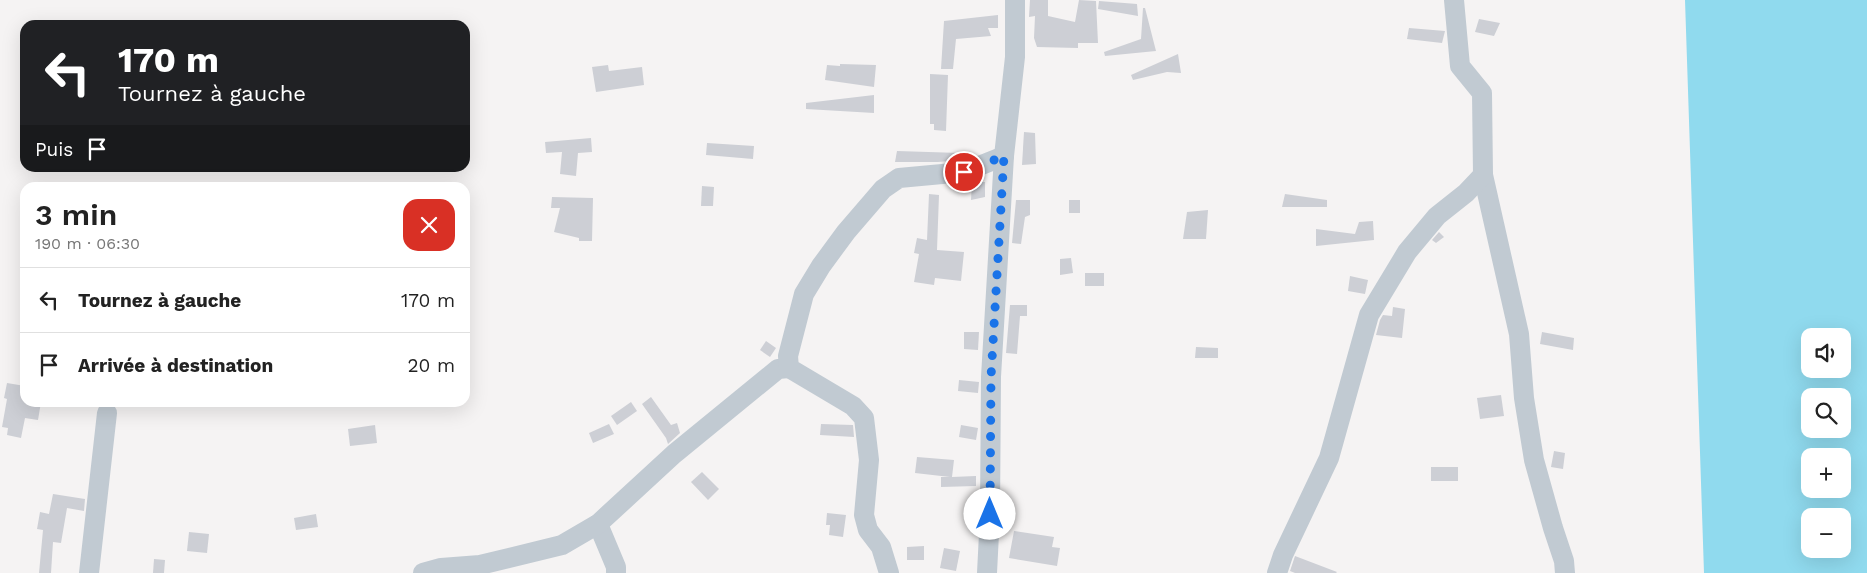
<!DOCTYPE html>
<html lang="fr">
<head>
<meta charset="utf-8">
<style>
  body { margin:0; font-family:"Work Sans",sans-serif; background:#f2f2f2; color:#222; height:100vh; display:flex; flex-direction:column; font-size:19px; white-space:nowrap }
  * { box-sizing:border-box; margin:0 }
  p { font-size:16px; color:#767676 }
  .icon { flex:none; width:28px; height:28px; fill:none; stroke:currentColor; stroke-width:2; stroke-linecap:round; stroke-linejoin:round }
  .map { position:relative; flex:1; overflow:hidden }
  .sheet { position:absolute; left:20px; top:182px; width:450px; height:225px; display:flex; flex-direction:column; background:#fff; border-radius:15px; box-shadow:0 5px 20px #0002 }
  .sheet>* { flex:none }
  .banner { position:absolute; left:20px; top:20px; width:450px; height:152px; border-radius:15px; box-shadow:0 5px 20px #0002; background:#202124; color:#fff; overflow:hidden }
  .fabs { position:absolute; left:1801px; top:328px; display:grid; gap:10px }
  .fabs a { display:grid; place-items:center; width:50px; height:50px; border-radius:10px; background:#fff; box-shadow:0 5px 20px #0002; font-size:25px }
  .pin { position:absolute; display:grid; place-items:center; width:42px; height:42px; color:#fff; margin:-21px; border:2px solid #fff; border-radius:50%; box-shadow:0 1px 5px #0007 }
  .me { position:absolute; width:55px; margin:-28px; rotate:0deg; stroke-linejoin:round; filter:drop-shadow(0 0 4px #0008) }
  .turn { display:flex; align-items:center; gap:18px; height:105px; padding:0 15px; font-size:22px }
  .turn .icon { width:65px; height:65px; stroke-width:2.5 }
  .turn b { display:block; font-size:35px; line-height:42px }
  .then { display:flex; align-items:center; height:48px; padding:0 15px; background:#0003; gap:10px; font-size:19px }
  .round { display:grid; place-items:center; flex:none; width:52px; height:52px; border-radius:15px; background:#f2f2f2 }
  .head { display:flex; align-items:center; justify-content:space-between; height:85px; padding:0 15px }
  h1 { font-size:30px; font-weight:600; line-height:38px }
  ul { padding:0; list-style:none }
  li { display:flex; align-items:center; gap:15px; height:65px; padding:0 15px; border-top:1px solid #e0e0e0 }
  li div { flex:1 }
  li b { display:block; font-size:19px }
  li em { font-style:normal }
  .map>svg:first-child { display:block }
  .water { fill:#90daee; fill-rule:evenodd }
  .building { fill:#cdcfd5 }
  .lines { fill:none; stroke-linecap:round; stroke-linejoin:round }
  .minor { stroke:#c1cad2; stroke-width:20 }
  .route { stroke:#1a73e8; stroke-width:9; stroke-dasharray:0 16.2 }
</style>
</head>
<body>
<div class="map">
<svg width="1867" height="573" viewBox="0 0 1867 573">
  <rect width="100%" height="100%" fill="#f5f3f3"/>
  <path class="water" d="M1685,0H1867V573H1704ZM1810,336H1842V369H1810ZM1810,396H1842V429H1810ZM1810,456H1842V489H1810ZM1810,516H1842V549H1810Z"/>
  <g class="building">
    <path d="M1030,0H1048V16L1075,22L1079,0L1096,1L1098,43H1078V48L1037,47L1034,38L1035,16L1029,17Z"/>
    <path d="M1099,1L1137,4L1138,16L1098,9Z"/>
    <path d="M1143,8H1145L1156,51L1105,56L1104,52L1141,39Z"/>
    <path d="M998,15V28H988L991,36L956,39L953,69H941L944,21Z"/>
    <path d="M1479,19L1500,23L1494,36L1475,32Z"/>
    <path d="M1409,28L1445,31L1442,43L1407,39Z"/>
    <path d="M1178,54L1181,73L1167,72L1133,80L1131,75Z"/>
    <path d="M840,64L876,65L874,87L825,80L827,65L840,66Z"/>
    <path d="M608,65L609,71L642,67L644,85L596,92L592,67Z"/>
    <path d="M930,74L948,75L946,131L934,130V124H930Z"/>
    <path d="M874,95V113L806,109V103Z"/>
    <path d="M1024,132L1035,133L1036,164L1022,165Z"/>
    <path d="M591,138L592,152L578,153L576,176L560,174L562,152L546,153L545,142Z"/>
    <path d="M707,143L754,146L753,159L706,155Z"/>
    <path d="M897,151L960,153V160L938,162H895Z"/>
    <path d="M972,182H985V197L971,200Z"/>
    <path d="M702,186L714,187L713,206H701Z"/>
    <path d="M929,194L939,195L937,250L964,252L961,281L935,278L934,285L914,282L919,254L914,253L917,238L927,240Z"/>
    <path d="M1285,194L1327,200V207H1282Z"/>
    <path d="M552,197L593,198L592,241H579V238L554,232L560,208H551Z"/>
    <path d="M1016,200H1030V215L1025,217L1021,244L1012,243Z"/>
    <rect x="1069" y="200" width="11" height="13"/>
    <path d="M1208,210L1206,239H1183L1187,212Z"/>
    <path d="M1373,221L1374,240L1316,246V229L1355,234L1359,222Z"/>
    <path d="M1439,232L1444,237L1436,243L1432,240Z"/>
    <path d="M1071,258L1073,273L1060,275V259Z"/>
    <rect x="1085" y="273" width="19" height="13"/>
    <path d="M1350,276L1368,280L1365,294L1348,291Z"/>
    <path d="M1010,305H1027V316H1020L1017,354L1006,353Z"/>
    <path d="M1393,307L1405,309L1402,338L1376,335L1380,320L1383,315L1392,316Z"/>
    <path d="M964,332H979L978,350L964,349Z"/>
    <path d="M1542,332L1574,338L1573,350L1540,344Z"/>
    <path d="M766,341L776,348L770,357L760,350Z"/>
    <path d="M1196,347L1218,348V358H1195Z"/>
    <path d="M959,380L979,382L978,393L958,391Z"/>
    <path d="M7,383L25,386V402H41L38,420L25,418L21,438L7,435L8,428L2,427L7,399L4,398Z"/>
    <path d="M1501,395L1504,416L1480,419L1477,398Z"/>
    <path d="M651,397L671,425L677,423L680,433L668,444L666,438L642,404Z"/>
    <path d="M631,402L637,411L617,425L611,416Z"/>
    <path d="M609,424L614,434L593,443L589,433Z"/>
    <path d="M821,424L853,425L854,437L820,435Z"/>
    <path d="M375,425L377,443L350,446L348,429Z"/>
    <path d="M961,425L978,428L976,440L959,437Z"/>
    <path d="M1554,451L1565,453L1563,469L1551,467Z"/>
    <path d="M917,457L954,460L952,477L976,476V486L941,487V477H950L915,473Z"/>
    <rect x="1431" y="467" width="27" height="14"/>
    <path d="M702,472L719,489L708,500L691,482Z"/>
    <path d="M53,494L85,499L84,511L67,508L61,543L53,542L51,573H39L43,530L37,529L40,512L49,514Z"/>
    <path d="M827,513L846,515L843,537L829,535L830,525H826Z"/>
    <path d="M316,514L318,527L296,530L294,518Z"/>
    <path d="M1014,531L1054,537L1052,547L1060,548L1057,566L1009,558Z"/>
    <path d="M189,532L209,534L207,553L187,551Z"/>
    <path d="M924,546V560H907V547Z"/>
    <path d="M944,548L960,551L956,571L940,568Z"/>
    <path d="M1295,556L1337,572L1336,573H1295L1290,571Z"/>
    <path d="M154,559L165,560L164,573H153Z"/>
  </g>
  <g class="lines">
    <g class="minor">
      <path d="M1483,175L1519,334L1524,398L1534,460L1553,528L1564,561L1565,573"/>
      <path d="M598,524L616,567V573"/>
      <path d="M89,573L107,413"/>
      <path d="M423,573L441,568L480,565L562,545L598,524L674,454L778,369L789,368"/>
      <path d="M889,573L881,547L868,530L864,515L869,460L864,418L853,406L789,368L788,356L804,294L821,266L846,232L883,189L899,178L964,172L1004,156"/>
      <path d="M987,573L990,514L991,377L1004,156L1015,57V0"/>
      <path d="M1277,573L1283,555L1329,458L1369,315L1407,252L1437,216L1466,193L1483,175L1482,93L1460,66L1454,0"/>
    </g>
  </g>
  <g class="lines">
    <path class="route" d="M964,172L1004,156L991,377L990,514"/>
  </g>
</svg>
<div class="fabs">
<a><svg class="icon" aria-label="sound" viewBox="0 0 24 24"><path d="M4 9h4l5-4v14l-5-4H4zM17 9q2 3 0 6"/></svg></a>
<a><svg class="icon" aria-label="search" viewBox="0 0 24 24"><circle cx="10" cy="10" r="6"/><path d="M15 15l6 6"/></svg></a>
<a>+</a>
<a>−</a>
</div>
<div class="pin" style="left:964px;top:172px;background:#d93025"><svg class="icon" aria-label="arrive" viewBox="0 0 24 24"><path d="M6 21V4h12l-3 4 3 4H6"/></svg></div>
<svg class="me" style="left:990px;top:514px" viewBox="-20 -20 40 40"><circle r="19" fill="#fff"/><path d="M0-13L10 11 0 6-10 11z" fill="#1a73e8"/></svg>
<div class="banner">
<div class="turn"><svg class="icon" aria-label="left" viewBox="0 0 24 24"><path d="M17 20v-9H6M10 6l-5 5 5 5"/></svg><div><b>170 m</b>Tournez à gauche</div></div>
<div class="then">Puis<svg class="icon" aria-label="arrive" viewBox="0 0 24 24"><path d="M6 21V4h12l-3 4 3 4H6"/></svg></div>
</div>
<section class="sheet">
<div class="head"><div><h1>3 min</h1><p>190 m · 06:30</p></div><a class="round" style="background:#d93025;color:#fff"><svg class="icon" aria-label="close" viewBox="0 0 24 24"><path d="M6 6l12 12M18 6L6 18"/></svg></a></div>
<ul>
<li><svg class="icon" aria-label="left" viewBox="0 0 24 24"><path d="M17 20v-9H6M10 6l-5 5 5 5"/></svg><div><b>Tournez à gauche</b></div><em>170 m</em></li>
<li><svg class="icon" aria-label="arrive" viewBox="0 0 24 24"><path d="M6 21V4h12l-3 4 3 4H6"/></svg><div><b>Arrivée à destination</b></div><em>20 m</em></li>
</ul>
</section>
</div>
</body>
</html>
